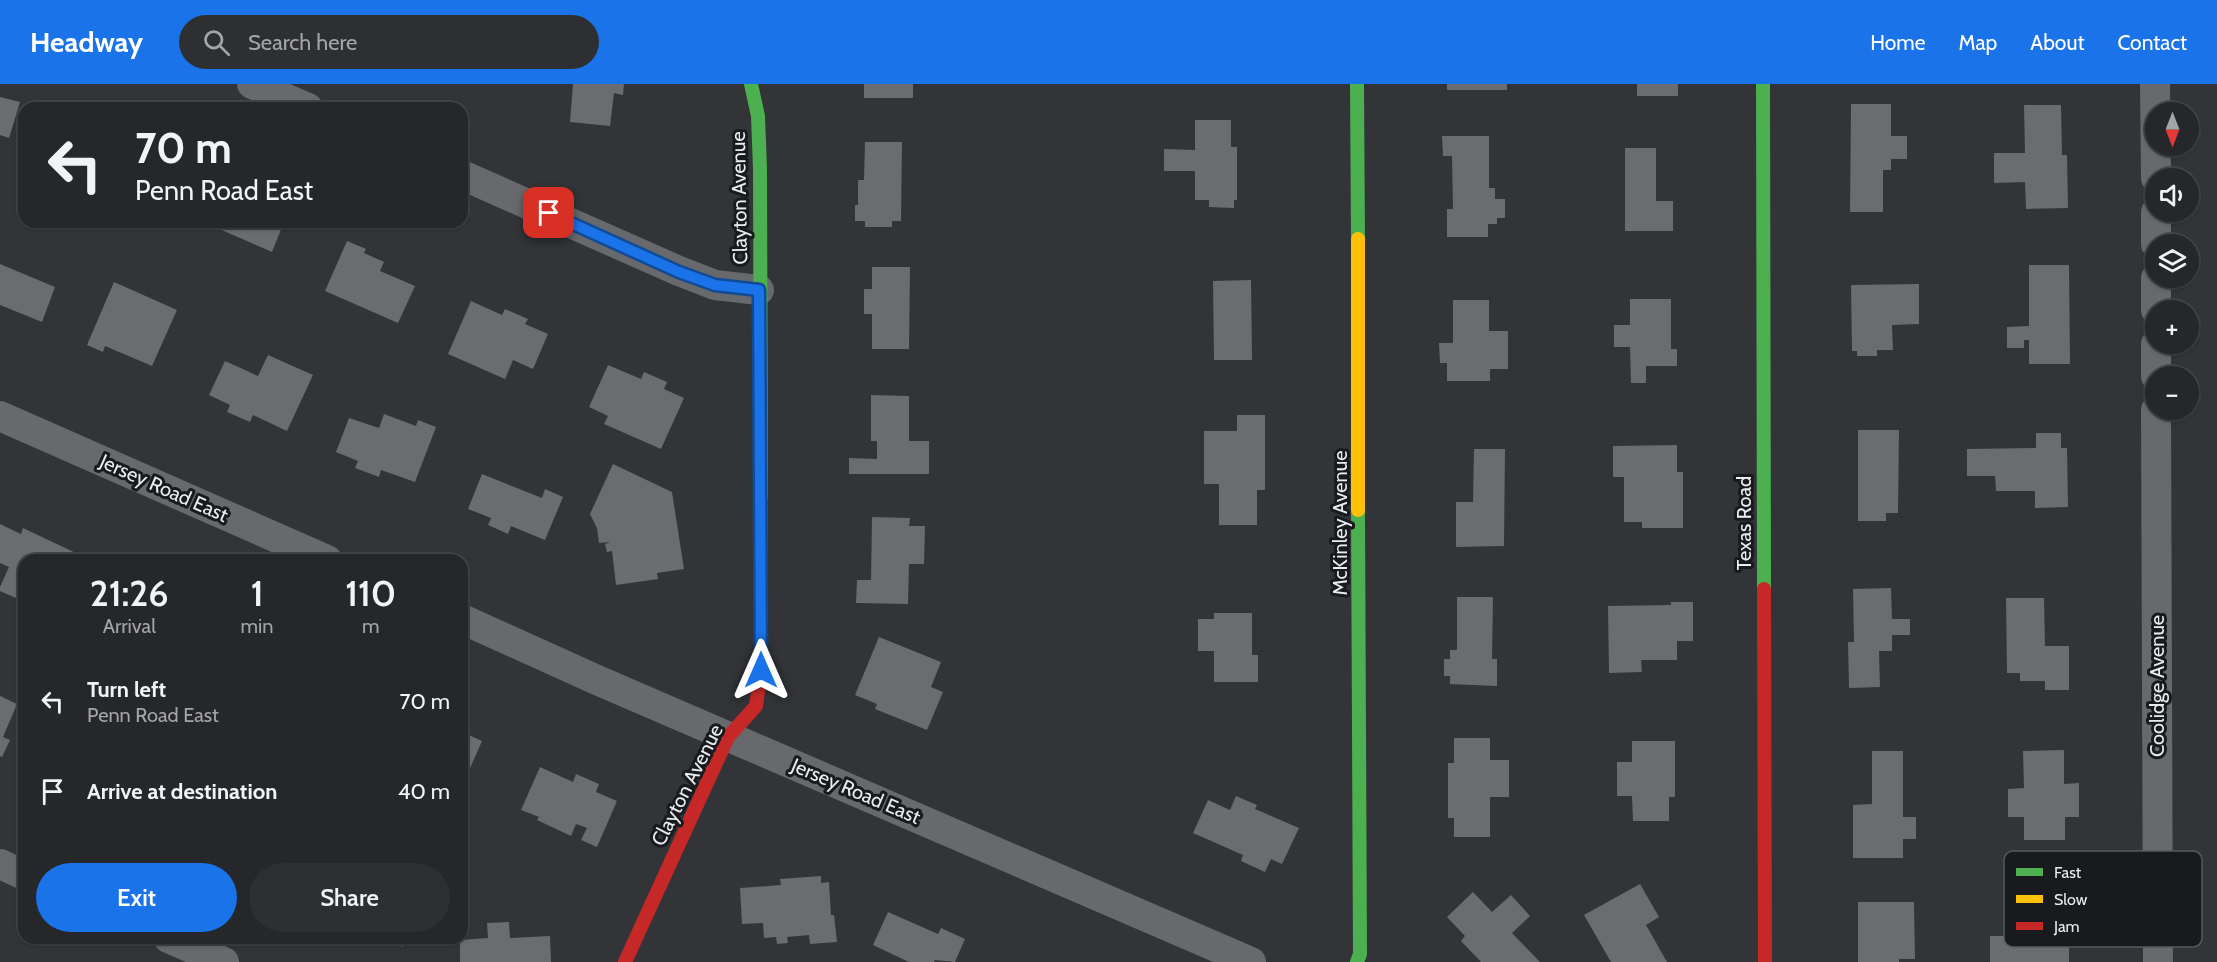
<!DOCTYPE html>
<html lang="en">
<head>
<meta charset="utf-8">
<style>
  body { margin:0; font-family:Cabin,sans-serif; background:#2e2f32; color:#f1f3f6; height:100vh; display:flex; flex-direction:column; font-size:22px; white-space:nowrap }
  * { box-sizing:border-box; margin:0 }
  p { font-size:20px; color:#a4a5a8 }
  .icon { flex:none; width:33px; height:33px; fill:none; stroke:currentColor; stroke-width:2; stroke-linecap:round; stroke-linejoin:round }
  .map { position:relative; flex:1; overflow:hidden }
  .panel { position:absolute; left:18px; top:470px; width:450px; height:390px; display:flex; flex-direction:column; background:#26272a; border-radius:18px; box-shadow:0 2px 4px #0004,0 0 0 2px #424447 }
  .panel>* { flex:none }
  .top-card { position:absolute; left:18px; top:18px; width:450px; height:126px; border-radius:18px; box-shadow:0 2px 4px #0004,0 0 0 2px #424447; background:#26272a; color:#f1f3f6; overflow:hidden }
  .needle { width:39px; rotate:180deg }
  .buttons { position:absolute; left:2145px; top:18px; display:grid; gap:12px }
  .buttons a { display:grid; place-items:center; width:54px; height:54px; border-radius:50%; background:#26272a; box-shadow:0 2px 4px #0004,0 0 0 2px #424447; font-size:30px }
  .pin { position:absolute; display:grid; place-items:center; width:51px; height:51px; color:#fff; margin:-26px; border-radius:12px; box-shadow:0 3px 9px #0006 }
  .me { position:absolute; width:66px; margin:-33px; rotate:0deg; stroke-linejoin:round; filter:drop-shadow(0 0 4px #0008) }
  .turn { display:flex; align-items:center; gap:21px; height:126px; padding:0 18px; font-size:27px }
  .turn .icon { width:78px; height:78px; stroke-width:2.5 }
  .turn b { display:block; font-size:42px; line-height:51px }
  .eta { display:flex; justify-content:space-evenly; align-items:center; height:102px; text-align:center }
  .eta b { font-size:36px; font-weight:600; line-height:42px }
  .action { display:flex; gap:12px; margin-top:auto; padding:12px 18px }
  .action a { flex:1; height:69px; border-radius:36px; background:#1a73e8; color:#fff; font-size:24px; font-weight:600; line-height:69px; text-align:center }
  .action a+a { background:#2e2f32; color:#f1f3f6 }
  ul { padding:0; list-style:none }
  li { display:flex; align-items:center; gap:18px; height:90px; padding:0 18px }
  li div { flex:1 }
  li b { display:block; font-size:22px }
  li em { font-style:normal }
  header { display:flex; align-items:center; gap:36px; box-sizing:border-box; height:84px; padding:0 30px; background:#1a73e8; color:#fff }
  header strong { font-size:28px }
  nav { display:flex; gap:33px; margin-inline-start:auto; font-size:21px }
  .search { width:420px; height:54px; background:#2e2f32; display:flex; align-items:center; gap:15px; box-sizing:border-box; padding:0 21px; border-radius:33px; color:#a4a5a8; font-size:22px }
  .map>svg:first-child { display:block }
  .building { fill:#6a6c6f }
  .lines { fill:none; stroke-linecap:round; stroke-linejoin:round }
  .street { stroke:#67696c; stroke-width:30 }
  .fast { stroke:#4caf50; stroke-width:14 }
  .slow { stroke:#ffc107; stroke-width:14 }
  .jam { stroke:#c62828; stroke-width:14 }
  .route-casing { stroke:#114b97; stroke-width:15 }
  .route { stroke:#1a73e8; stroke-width:10 }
  .labels { text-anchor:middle; stroke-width:6; stroke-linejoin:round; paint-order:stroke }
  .street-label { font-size:20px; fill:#eaecf1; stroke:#191a1e }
  .key { fill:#191a1e; stroke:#58595d; stroke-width:1.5 }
  .key-label { font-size:16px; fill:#eaecf1 }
</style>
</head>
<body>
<header>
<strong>Headway</strong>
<div class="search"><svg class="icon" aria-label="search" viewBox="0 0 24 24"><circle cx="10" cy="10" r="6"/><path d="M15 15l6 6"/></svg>Search here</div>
<nav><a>Home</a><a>Map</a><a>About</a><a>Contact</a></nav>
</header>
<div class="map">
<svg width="2217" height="878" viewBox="0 0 2217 878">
  <rect width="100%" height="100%" fill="#323438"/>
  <g class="building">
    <path d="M573,0H624L623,11L614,9L610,42L570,38Z"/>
    <rect x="864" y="0" width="49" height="14"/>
    <rect x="1447" y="0" width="60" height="6"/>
    <rect x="1637" y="0" width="41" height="12"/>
    <path d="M0,13L20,18L9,54L0,51Z"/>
    <path d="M1851,20H1891V52H1907V75H1891V86H1883V128H1850Z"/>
    <path d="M2024,21H2061L2062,71H2067L2068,124L2026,125L2025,98L1994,99V69H2025Z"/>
    <path d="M1195,36H1231V63H1237V116H1234V124L1209,123V116H1195V87H1164V65L1195,66Z"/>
    <path d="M1442,52H1489V104H1495V115H1505V134H1497V140H1488V153H1447V125H1453L1452,72H1443Z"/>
    <path d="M865,58H902L901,137H892V143H865V137H855V121H858V96H864Z"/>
    <path d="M1625,64H1656V117H1673V147H1625Z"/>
    <path d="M209,138H284L272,168L208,140Z"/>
    <path d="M347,157L366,165L364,169L384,178L380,187L415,202L398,239L325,207Z"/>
    <path d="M0,180L55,203L42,238L0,221Z"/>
    <path d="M2029,181H2069L2070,280H2029V256H2024V264H2007V243L2029,242Z"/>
    <path d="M872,183H910L909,265H872V230H864V205H872Z"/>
    <path d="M1251,196L1252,276H1214L1213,197Z"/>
    <path d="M114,198L177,226L152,282L105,262L103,268L87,261Z"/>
    <path d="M1919,200V240L1892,241L1893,266H1877V272H1857V267H1852L1851,201Z"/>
    <path d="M1630,215H1671V265H1677V282H1646V299H1631L1630,263H1614V241H1630Z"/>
    <path d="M1453,216H1489V247H1508V285H1490V297H1447V279H1440L1439,259H1453Z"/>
    <path d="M471,217L502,231L505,225L528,235L525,240L548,250L533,285L513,276L505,295L448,270Z"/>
    <path d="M268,271L313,291L287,347L253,331L250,338L227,328L230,321L209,311L225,277L258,292Z"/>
    <path d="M608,281L641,295L644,288L667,298L664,305L684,314L661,365L604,340L608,332L589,323Z"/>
    <path d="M871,311L909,312V357H929V390H849V374L877,375V357H871Z"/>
    <path d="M384,330L416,342L418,336L436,343L415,398L381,386L379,393L355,384L358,377L336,368L349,334L379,344Z"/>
    <path d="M1237,331H1265V406H1257V441H1219V400H1204V347H1237Z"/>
    <path d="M1858,346H1899L1898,429H1886V437H1858Z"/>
    <path d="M2036,349H2061V364H2067L2068,423L2035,424V407H1996L1995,392H1967V365L2036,364Z"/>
    <path d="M1677,361V388H1683V444H1642V438H1624V393H1613V362Z"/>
    <path d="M1474,365H1505L1504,462L1456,463V418H1473Z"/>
    <path d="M613,380L672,408L684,485L657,489L658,495L616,501L612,467L607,468L605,460L610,458L599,459L597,444L590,430Z"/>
    <path d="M482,390L542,414L545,405L563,413L545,456L511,442L508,450L488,441L491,434L468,425Z"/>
    <path d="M872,433L910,434L909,442H925L924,480H909L908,520L856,519L857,496H871Z"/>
    <path d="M0,440L21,450L23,444L80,471L78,476H24V503L18,515L0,507V503L9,483L0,479Z"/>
    <path d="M1891,504L1892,535H1910V551H1892V567H1879L1880,603L1849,604L1848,558H1854L1853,505Z"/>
    <path d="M1457,513H1493L1492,575H1497V602L1450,600V592H1444V575H1450V566H1457Z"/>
    <path d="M2006,514H2044L2045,562H2069V606H2045V597H2020V589H2007Z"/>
    <path d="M1671,518H1693V557H1677V576H1641L1642,588L1609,589L1608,522L1671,521Z"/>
    <path d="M1214,529H1252V571H1258V598H1214V567H1198V535H1214Z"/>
    <path d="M879,553L941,578L931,603L943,608L927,646L875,625L877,620L855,611Z"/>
    <path d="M0,612L17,620L3,653L10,656L2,673L0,672Z"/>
    <path d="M462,648L482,657L467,691L462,689Z"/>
    <path d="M1454,654H1490V676H1509V713H1490V753H1454V734H1448V679H1454Z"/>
    <path d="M1632,657H1675V713H1669V737H1633L1632,712H1617V678H1632Z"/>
    <path d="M2064,666V700L2079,699V733H2065V756H2024V733H2008V705L2024,704L2023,667Z"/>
    <path d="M1872,667H1903V733H1916V755H1903V774H1853V721L1872,720Z"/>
    <path d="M540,683L573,698L576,690L599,700L596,708L617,717L597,763L581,756L587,744L576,740L571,752L537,736L539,733L521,726Z"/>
    <path d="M1236,712L1257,721L1255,725L1299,744L1282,780L1271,775L1265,788L1241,777L1243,771L1193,749L1208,716L1230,726Z"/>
    <path d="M821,792V799L829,798L831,831H834L837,858L810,860L809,851L787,853L788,859L777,860L776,853L764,854L763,839L742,840L740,804L781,801L780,795Z"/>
    <path d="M1640,800L1659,833L1646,841L1667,878H1611L1584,831Z"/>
    <path d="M1473,808L1492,828L1511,811L1530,832L1512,849L1540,878H1481L1461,857L1465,852L1447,833Z"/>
    <path d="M1858,818H1914L1915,875H1899V878H1858Z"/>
    <path d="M2069,824V878H1990V852H2029V825Z"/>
    <path d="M888,828L938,850L941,844L965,855L955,878L935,876L934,878H909L873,861Z"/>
    <path d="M509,838L510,854L550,852L551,878H460V856L488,854L487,839Z"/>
    <path d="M382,854H408L403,863Z"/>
  </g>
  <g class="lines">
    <g class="street">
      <path d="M252,0L308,24"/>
      <path d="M2155,0L2156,94"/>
      <path d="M462,91L679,187L715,201L759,206"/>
      <path d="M2156,128V160"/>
      <path d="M2156,194V226"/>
      <path d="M2156,260V292"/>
      <path d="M2156,326L2158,878"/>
      <path d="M0,332L327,476"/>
      <path d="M462,535L597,596L1251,878"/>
      <path d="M0,780L24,791"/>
      <path d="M168,854L224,878"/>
    </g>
    <g class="fast">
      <path d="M751,0L758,32L760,85L761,417"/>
      <path d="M1357,0L1358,155"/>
      <path d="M1763,0L1764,505"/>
      <path d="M1357,878L1360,870L1358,426"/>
    </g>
    <path class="slow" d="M1358,155V426"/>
    <g class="jam">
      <path d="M1764,505L1765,878"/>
      <path d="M625,878L728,653L756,622L761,586V417"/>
    </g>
  </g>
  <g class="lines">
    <g class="route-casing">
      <path id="route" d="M549,129L679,188L715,201L759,206L761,586"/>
    </g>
    <use href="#route" class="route"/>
  </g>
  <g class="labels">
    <g class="street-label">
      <text transform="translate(739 114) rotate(-91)" y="7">Clayton Avenue</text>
      <text transform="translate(164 404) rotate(24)" y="7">Jersey Road East</text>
      <text transform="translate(1340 439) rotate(-90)" y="7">McKinley Avenue</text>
      <text transform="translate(1744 439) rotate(-90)" y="7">Texas Road</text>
      <text transform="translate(2157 602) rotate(-90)" y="7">Coolidge Avenue</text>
      <text transform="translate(687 701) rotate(-63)" y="7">Clayton Avenue</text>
      <text transform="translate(856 707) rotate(23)" y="7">Jersey Road East</text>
    </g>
  </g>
  <rect x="2004" y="767" width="198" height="96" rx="9" class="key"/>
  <rect x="2016" y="784" width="27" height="8" fill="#4caf50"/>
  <rect x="2016" y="811" width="27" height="8" fill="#ffc107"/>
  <rect x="2016" y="838" width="27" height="8" fill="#c62828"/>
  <g class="key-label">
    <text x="2054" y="794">Fast</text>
    <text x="2054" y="821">Slow</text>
    <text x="2054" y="848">Jam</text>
  </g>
</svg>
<div class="buttons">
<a><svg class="needle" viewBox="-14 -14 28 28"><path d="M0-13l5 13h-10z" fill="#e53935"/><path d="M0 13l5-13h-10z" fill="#a4a5a8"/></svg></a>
<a><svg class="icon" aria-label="sound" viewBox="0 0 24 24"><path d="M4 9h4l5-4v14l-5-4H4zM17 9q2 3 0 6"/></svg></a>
<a><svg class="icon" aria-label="layers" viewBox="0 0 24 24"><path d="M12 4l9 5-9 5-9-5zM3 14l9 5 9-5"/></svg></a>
<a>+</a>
<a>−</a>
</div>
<div class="pin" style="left:549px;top:129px;background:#d93025"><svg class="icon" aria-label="arrive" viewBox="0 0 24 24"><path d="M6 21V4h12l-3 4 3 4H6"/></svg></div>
<svg class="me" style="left:761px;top:586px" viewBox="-20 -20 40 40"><path d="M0-17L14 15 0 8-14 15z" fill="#1a73e8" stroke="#fff" stroke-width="4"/></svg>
<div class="top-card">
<div class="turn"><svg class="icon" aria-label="left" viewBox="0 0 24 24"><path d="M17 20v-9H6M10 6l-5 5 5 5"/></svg><div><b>70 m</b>Penn Road East</div></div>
</div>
<section class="panel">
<div class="eta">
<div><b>21:26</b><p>Arrival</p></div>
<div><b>1</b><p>min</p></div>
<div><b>110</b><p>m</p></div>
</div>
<ul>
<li><svg class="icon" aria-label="left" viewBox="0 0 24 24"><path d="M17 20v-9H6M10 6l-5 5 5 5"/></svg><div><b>Turn left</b><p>Penn Road East</p></div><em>70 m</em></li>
<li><svg class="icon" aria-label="arrive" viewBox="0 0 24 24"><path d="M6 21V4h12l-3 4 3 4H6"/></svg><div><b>Arrive at destination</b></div><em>40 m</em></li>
</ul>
<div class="action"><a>Exit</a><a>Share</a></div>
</section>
</div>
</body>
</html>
